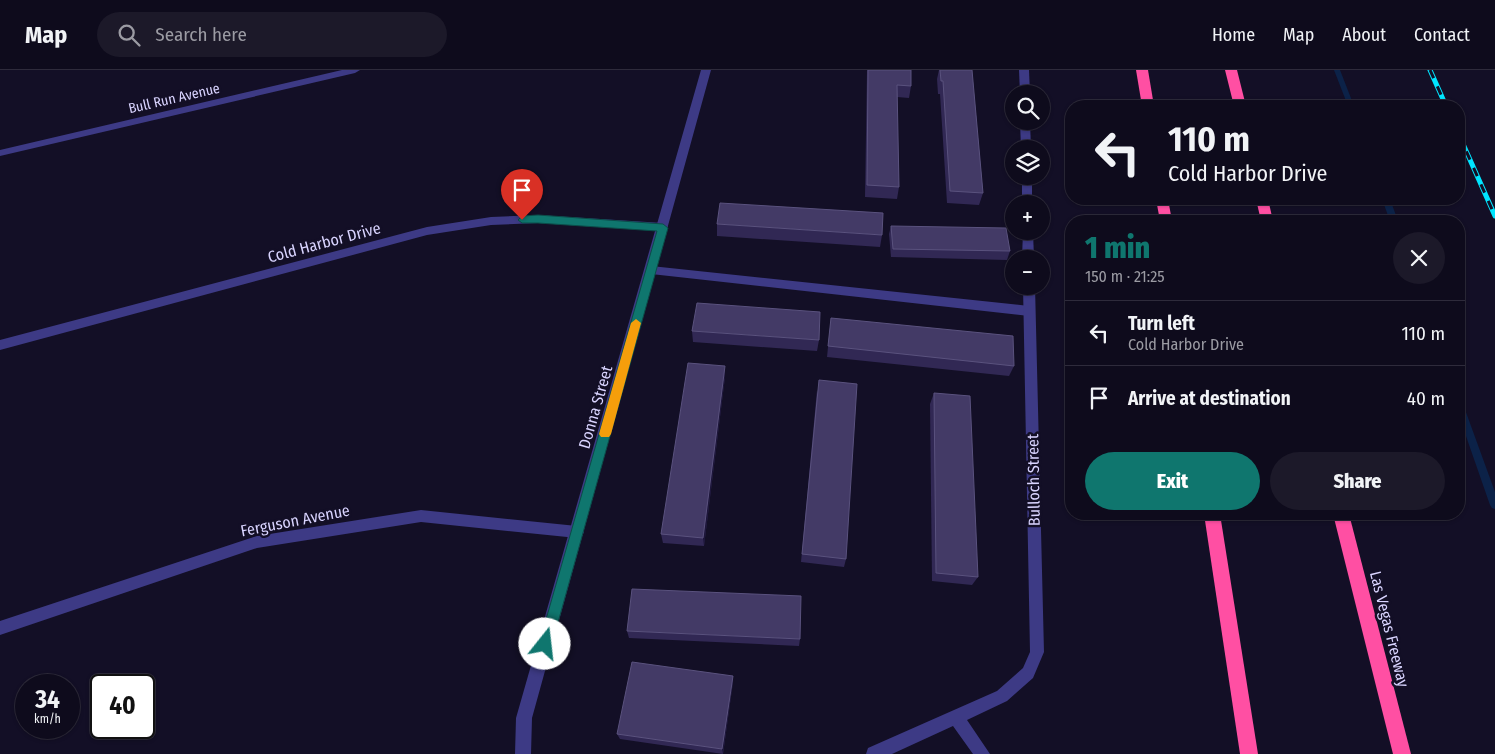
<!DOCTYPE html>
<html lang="en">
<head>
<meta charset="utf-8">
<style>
  body { margin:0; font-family:"Fira Sans Condensed",sans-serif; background:#1c1929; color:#f1f3f6; height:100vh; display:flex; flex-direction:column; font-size:19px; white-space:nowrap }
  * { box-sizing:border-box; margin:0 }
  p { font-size:16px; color:#9b9ba3 }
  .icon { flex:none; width:28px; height:28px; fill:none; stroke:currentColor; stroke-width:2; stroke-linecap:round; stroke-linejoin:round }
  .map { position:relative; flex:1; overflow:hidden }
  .drawer { position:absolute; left:1065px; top:145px; width:400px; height:305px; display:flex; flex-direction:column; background:#0e0b1c; border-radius:20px; box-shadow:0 1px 4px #0004,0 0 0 1px #2e2b3b }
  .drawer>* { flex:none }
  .guide { position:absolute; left:1065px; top:30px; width:400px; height:105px; border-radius:20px; box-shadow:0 1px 4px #0004,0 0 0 1px #2e2b3b; background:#0e0b1c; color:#f1f3f6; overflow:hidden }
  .tools { position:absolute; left:1005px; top:15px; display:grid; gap:10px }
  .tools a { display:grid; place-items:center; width:45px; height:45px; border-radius:50%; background:#0e0b1c; box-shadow:0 1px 4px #0004,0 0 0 1px #2e2b3b; font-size:25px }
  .speed { position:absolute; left:15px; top:604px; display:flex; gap:10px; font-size:25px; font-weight:700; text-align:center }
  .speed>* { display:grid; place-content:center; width:65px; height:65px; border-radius:50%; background:#0e0b1c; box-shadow:0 1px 4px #0004,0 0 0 1px #2e2b3b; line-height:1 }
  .speed small { font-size:12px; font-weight:400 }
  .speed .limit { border:2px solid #111; border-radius:8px; background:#fff; color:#111 }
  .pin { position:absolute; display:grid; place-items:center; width:42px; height:42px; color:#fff; margin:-51px -21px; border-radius:50% 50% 50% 0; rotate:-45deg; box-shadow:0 0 5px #0007 }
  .pin .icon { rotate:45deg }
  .me { position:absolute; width:55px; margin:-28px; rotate:16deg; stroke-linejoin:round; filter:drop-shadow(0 0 4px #0008) }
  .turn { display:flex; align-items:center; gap:18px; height:105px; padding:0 20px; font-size:22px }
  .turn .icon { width:65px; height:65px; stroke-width:2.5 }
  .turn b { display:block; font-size:35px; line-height:42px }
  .round { display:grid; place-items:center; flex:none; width:52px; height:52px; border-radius:26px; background:#1c1929 }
  .overview { display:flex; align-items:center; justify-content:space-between; height:85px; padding:0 20px }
  h1 { font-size:30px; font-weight:800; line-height:38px; color:#0f766e }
  .cta { display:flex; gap:10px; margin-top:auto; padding:10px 20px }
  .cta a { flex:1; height:58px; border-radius:30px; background:#0f766e; color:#fff; font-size:20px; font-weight:800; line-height:58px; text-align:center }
  .cta a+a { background:#1c1929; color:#f1f3f6 }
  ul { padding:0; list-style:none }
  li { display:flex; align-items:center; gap:15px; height:65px; padding:0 20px; border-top:1px solid #2e2b3b }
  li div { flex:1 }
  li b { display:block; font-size:19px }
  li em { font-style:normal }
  header { display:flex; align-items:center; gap:30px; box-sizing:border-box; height:70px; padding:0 25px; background:#0e0b1c; border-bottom:1px solid #2e2b3b }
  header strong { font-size:24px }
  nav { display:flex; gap:28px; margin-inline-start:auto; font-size:18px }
  .search { width:350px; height:45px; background:#1c1929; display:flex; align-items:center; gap:12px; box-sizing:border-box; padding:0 18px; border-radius:28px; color:#9b9ba3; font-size:19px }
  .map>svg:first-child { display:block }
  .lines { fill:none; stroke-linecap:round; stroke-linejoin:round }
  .stream { fill:#0c2248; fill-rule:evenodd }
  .service { fill:#3d3a85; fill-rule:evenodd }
  .minor { fill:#3d3a85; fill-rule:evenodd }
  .tertiary { fill:#3d3a85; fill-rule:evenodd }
  .motorway { fill:#ff4fa3; fill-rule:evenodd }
  .rail-casing { stroke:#00e5ff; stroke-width:5 }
  .rail { stroke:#130f26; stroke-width:3; stroke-dasharray:9; stroke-linecap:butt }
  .wall { fill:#312854 }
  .shaded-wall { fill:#1d163a }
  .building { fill:#433a66; stroke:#5a527e }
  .route { fill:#0f766e; stroke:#0a4d48 }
  .slow { fill:#f59e0b }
  .labels { text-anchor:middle; stroke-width:5; stroke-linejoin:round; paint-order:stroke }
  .far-street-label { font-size:14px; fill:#d9d4ff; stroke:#130f26 }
  .street-label { font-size:16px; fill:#d9d4ff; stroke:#130f26 }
</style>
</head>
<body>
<header>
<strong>Map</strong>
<div class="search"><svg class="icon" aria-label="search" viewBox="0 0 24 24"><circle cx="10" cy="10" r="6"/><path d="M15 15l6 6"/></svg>Search here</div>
<nav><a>Home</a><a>Map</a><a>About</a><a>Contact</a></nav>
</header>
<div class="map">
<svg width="1495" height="684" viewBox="0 0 1495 684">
  <rect width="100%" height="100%" fill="#130f26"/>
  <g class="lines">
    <g class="stream">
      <path d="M1334,0H1340L1354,36H1348Z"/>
      <path d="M1382,129H1390L1398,151H1390Z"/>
      <path d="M1459,330L1462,331L1463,334L1495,422V439L1492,438L1490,435L1459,346Z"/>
    </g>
    <path class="service" d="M651,196L1029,236L1035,241L1029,246L651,204L645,200Z"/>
    <g class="minor">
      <path d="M342,0H360L355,3L0,86V80Z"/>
      <path d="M1019,0H1029L1030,24H1020Z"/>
      <path d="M1020,51H1030L1031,79H1021Z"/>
      <rect x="1022" y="106" width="10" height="28"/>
      <path d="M538,145L663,153L668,157L663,161L538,153L491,155L427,165L0,280V270L427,157L491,147Z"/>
      <path d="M1023,161H1033L1034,189H1022Z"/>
      <path d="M1023,216H1035L1044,582L1033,608L1007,631L967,650L990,684H973L953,656L892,684H866L868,678L997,621L1023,598L1030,582Z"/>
      <path d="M421,440L577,456L582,458L584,462L582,466L577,468L421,452L257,478L0,565V551L257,466Z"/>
    </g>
    <path class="tertiary" d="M701,0H711L532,648L531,684H515L516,648Z"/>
    <g class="motorway">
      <path d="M1136,0H1148L1154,36H1142Z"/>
      <path d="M1225,0H1237L1246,36H1234Z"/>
      <path d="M1156,129H1168L1172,151H1160Z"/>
      <path d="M1256,129H1268L1273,151H1261Z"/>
      <path d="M1204,444H1220L1258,684H1240Z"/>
      <path d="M1333,444H1349L1411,684H1393Z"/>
    </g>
    <g class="rail-casing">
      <g id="rail">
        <path d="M1430,0L1446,36"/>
        <path d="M1459,65L1495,146"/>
      </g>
    </g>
    <use href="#rail" class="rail"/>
  </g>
  <g class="wall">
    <path d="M867,0H911V16L909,28L897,27L899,117L897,129L865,127Z"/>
    <path d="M939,0H972L983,123L979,135L947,133L940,24H938L937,9Z"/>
    <path d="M717,154L882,165L880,177L717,166Z"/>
    <path d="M891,156L1010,181L1007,190L891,187L889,164Z"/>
    <path d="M831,248L1014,296L1009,306L827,287Z"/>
    <path d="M692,261L819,270L817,281L693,272Z"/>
    <path d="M725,307L704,476L663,473L661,464Z"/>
    <path d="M817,320L846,489L844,497L801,492Z"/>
    <path d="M934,323L978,507L972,515L932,511L930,334Z"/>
    <path d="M627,561L800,569L799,576L629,568Z"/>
    <path d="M733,606V612L723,684L620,669L617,664Z"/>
  </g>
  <g class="shaded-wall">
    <path d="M725,296V307L704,476L703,468Z"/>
    <path d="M733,606V612L723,684L722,679Z"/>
  </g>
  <g class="building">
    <path d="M868,0H911V16L897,15L899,117L867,115Z"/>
    <path d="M940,0H972L983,123L950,121L943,11H941Z"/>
    <path d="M720,133L883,143L882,165L717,154Z"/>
    <path d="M891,156L1006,158L1010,181L893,179Z"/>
    <path d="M697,233L820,242L819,270L692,261Z"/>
    <path d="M831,248L1013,266L1014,296L828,276Z"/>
    <path d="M688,293L725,296L703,468L661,464Z"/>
    <path d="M819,310L857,314L846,489L802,484Z"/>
    <path d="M934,323L970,326L978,507L936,503Z"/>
    <path d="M632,519L801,526L800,569L627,561Z"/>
    <path d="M632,592L733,606L722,679L617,664Z"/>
  </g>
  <path class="route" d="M538,145L663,154L668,158L552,574L550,578L545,580L541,578L539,574L657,161L538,153H522L518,150L522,146Z"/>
  <path class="slow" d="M636,249L641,253L611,364L609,367H601L599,364L631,253Z"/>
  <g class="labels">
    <g class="far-street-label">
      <text transform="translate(174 28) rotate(-13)" y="5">Bull Run Avenue</text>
    </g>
    <g class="street-label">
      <text transform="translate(324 172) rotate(-15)" y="6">Cold Harbor Drive</text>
      <text transform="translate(595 337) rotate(-74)" y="6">Donna Street</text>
      <text transform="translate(1033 410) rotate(-91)" y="6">Bulloch Street</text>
      <text transform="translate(295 450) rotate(-11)" y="6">Ferguson Avenue</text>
      <text transform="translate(1390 559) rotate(76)" y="6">Las Vegas Freeway</text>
    </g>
  </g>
</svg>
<div class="tools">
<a><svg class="icon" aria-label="search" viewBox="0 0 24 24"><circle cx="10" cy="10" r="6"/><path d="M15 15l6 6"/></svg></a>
<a><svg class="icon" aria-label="layers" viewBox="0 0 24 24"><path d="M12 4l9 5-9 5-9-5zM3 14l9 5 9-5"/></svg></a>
<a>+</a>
<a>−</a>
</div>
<div class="speed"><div>34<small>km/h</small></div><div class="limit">40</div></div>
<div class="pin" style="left:522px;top:150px;background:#d93025"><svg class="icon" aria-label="arrive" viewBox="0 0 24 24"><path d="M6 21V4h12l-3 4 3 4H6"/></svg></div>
<svg class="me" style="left:545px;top:574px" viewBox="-20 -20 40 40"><circle r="19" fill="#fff"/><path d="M0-13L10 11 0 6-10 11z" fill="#0f766e"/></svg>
<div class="guide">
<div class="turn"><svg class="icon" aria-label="left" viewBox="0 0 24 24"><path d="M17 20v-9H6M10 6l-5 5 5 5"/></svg><div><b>110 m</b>Cold Harbor Drive</div></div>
</div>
<section class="drawer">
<div class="overview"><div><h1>1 min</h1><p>150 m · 21:25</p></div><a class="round"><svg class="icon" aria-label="close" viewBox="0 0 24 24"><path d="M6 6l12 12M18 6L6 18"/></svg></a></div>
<ul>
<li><svg class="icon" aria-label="left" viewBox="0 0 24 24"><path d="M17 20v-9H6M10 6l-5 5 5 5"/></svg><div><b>Turn left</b><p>Cold Harbor Drive</p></div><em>110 m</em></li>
<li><svg class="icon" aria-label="arrive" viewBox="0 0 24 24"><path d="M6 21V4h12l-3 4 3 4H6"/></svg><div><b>Arrive at destination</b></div><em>40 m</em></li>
</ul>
<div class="cta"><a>Exit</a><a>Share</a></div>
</section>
</div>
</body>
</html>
